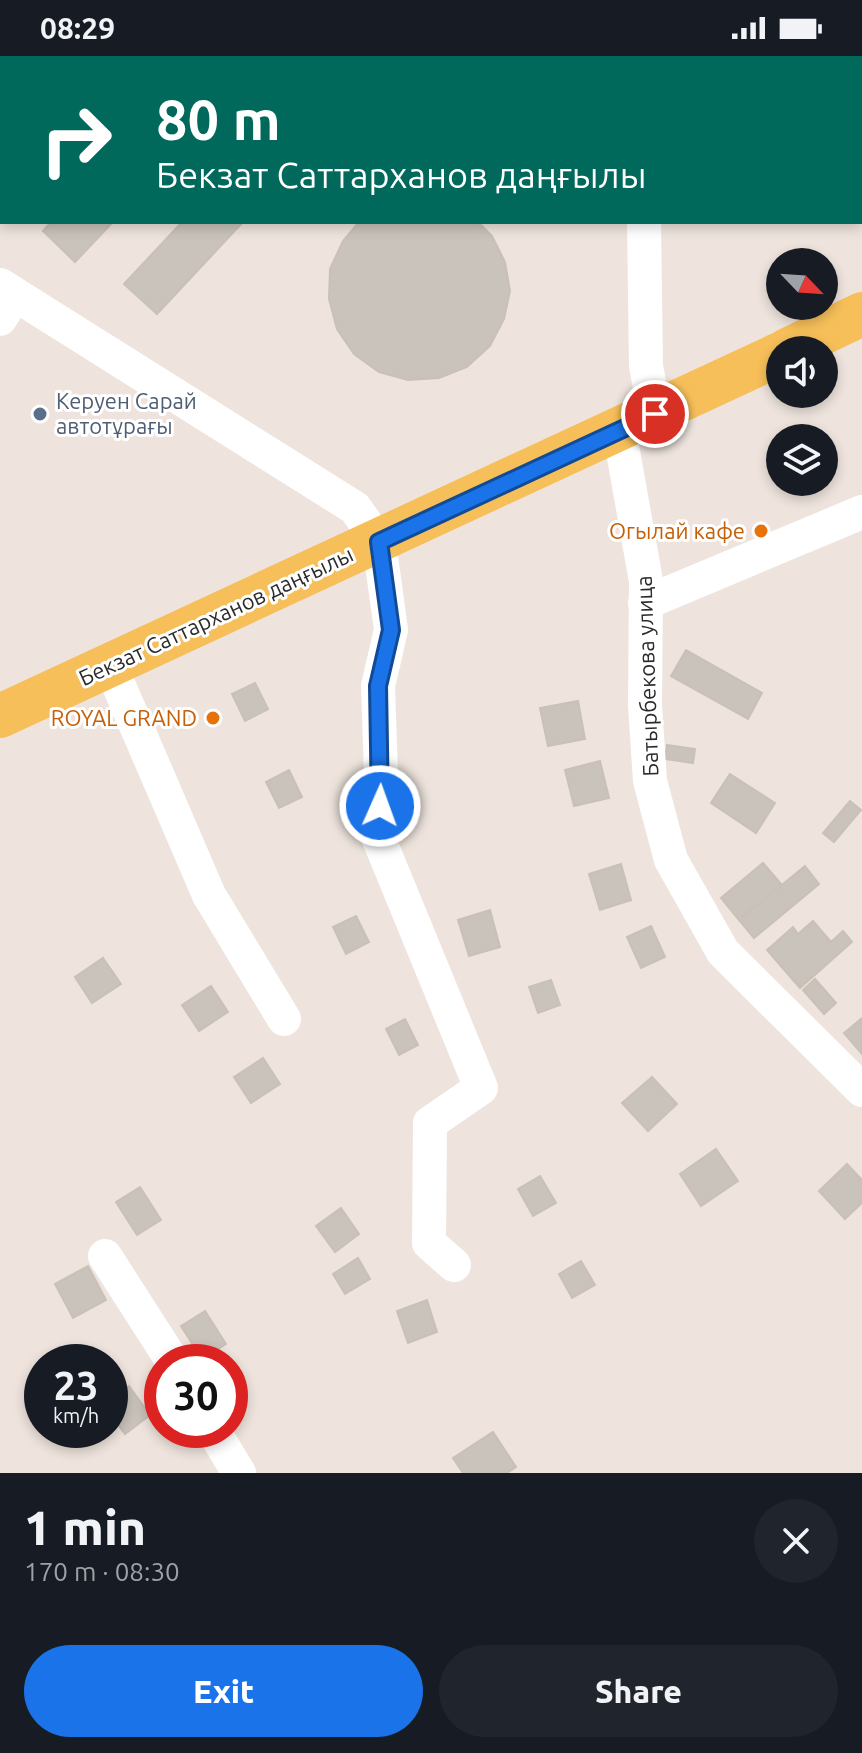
<!DOCTYPE html>
<html lang="en">
<head>
<meta charset="utf-8">
<style>
  body { margin:0; font-family:Ubuntu,sans-serif; background:#20242c; color:#f1f3f6; height:100vh; display:flex; flex-direction:column; font-size:30px; white-space:nowrap }
  * { box-sizing:border-box; margin:0 }
  p { font-size:26px; color:#9ea1a6 }
  .icon { flex:none; width:44px; height:44px; fill:none; stroke:currentColor; stroke-width:2; stroke-linecap:round; stroke-linejoin:round }
  .map { position:relative; height:1417px; overflow:hidden }
  .sheet { display:flex; flex-direction:column; background:#171b24; flex:1 }
  .sheet>* { flex:none }
  .banner { position:absolute; left:0px; top:0px; width:862px; height:168px; box-shadow:0 4px 12px #0003; background:#00695c; color:#fff; overflow:hidden }
  .needle { width:52px; rotate:115deg }
  .fabs { position:absolute; left:766px; top:192px; display:grid; gap:16px }
  .fabs a { display:grid; place-items:center; width:72px; height:72px; border-radius:50%; background:#171b24; box-shadow:0 4px 12px #0003; font-size:40px }
  .speed { position:absolute; left:24px; top:1288px; display:flex; gap:16px; font-size:40px; font-weight:700; text-align:center }
  .speed>* { display:grid; place-content:center; width:104px; height:104px; border-radius:50%; background:#171b24; box-shadow:0 4px 12px #0003; line-height:1 }
  .speed small { font-size:20px; font-weight:400 }
  .speed .limit { border:12px solid #d22; background:#fff; color:#111 }
  .pin { position:absolute; display:grid; place-items:center; width:68px; height:68px; color:#fff; margin:-34px; border:4px solid #fff; border-radius:50%; box-shadow:0 2px 8px #0007 }
  .me { position:absolute; width:88px; margin:-44px; rotate:2deg; stroke-linejoin:round; filter:drop-shadow(0 0 6px #0008) }
  .turn { display:flex; align-items:center; gap:28px; height:168px; padding:0 24px; font-size:36px }
  .turn .icon { width:104px; height:104px; stroke-width:2.5 }
  .turn b { display:block; font-size:56px; line-height:68px }
  .round { display:grid; place-items:center; flex:none; width:84px; height:84px; border-radius:42px; background:#20242c }
  .overview { display:flex; align-items:center; justify-content:space-between; height:136px; padding:0 24px }
  h1 { font-size:48px; font-weight:800; line-height:60px }
  .primary-button { display:flex; gap:16px; margin-top:auto; padding:16px 24px }
  .primary-button a { flex:1; height:92px; border-radius:48px; background:#1a73e8; color:#fff; font-size:32px; font-weight:800; line-height:92px; text-align:center }
  .primary-button a+a { background:#20242c; color:#f1f3f6 }
  .status { display:flex; justify-content:space-between; align-items:center; height:56px; padding:0 40px; background:#171b24; direction:ltr }
  .status svg { height:22px; fill:currentColor }
  .map>svg:first-child { display:block }
  .building { fill:#c9c3bb; stroke:#c9c0b6; stroke-width:2 }
  .lines { fill:none; stroke-linecap:round; stroke-linejoin:round }
  .minor { stroke:#fff; stroke-width:34 }
  .major { stroke:#f6bf59; stroke-width:44 }
  .route-casing { stroke:#114b97; stroke-width:20 }
  .route { stroke:#1a73e8; stroke-width:14 }
  .service-dot { fill:#5c6f8a; stroke:#fff; stroke-width:3 }
  .food-dot { fill:#e8710a; stroke:#fff; stroke-width:3 }
  .labels { text-anchor:middle; stroke-width:6; stroke-linejoin:round; paint-order:stroke }
  .service-label { font-size:22px; fill:#4e5e75; stroke:#fff; text-anchor:start }
  .food-label { font-size:22px; fill:#c56008; stroke:#fff; text-anchor:end }
  .street-label { font-size:22px; fill:#2b2b2b; stroke:#fff }
</style>
</head>
<body>
<div class="status"><b>08:29</b><svg viewBox="0 0 49 12"><path d="M0 12V9h3v3zM5 12V6h3v6zM10 12V3h3v9zM15 12V0h3v12zM26 1h20v11H26zM47 4h2v5h-2z"/></svg></div>
<div class="map">
<svg width="862" height="1417" viewBox="0 0 862 1417">
  <rect width="100%" height="100%" fill="#eee4dd"/>
  <g class="building">
    <path d="M51,166H113L75,206L43,175Z"/>
    <path d="M182,166H243L157,258L124,228Z"/>
    <path d="M359,166H478L492,180L505,206L510,235L504,263L490,290L467,311L439,322L408,324L379,316L354,298L337,273L329,243L330,213L343,185Z"/>
    <path d="M686,594L762,637L748,663L671,620Z"/>
    <path d="M255,627L268,653L245,665L232,638Z"/>
    <path d="M578,645L585,683L548,690L540,652Z"/>
    <path d="M667,689L695,693L693,707L665,703Z"/>
    <path d="M600,705L609,742L574,750L565,714Z"/>
    <path d="M289,714L302,741L279,752L266,726Z"/>
    <path d="M730,718L775,747L756,777L711,747Z"/>
    <path d="M850,745L861,754L834,786L823,777Z"/>
    <path d="M763,807L782,829L739,864L721,842Z"/>
    <path d="M621,808L631,844L600,854L589,818Z"/>
    <path d="M805,810L819,828L754,882L739,864Z"/>
    <path d="M490,854L500,891L469,900L458,864Z"/>
    <path d="M356,860L369,886L346,898L333,871Z"/>
    <path d="M813,865L831,886L843,875L852,886L800,932L767,894L793,871L798,878Z"/>
    <path d="M651,870L665,901L641,912L627,881Z"/>
    <path d="M103,902L121,928L92,947L75,921Z"/>
    <path d="M815,923L836,947L824,958L803,934Z"/>
    <path d="M551,924L560,949L538,957L529,931Z"/>
    <path d="M211,930L228,956L199,975L182,949Z"/>
    <path d="M862,962V998L844,977Z"/>
    <path d="M405,963L418,989L399,999L386,973Z"/>
    <path d="M263,1002L280,1028L251,1047L234,1021Z"/>
    <path d="M652,1021L677,1048L648,1075L622,1047Z"/>
    <path d="M716,1093L738,1125L701,1150L680,1118Z"/>
    <path d="M847,1108L862,1124V1147L845,1163L819,1135Z"/>
    <path d="M540,1120L556,1147L533,1160L518,1133Z"/>
    <path d="M140,1131L161,1164L137,1179L116,1146Z"/>
    <path d="M341,1152L359,1178L335,1196L316,1170Z"/>
    <path d="M358,1202L370,1223L345,1238L333,1218Z"/>
    <path d="M581,1205L595,1229L572,1242L559,1218Z"/>
    <path d="M88,1210L106,1244L73,1262L55,1228Z"/>
    <path d="M427,1244L437,1276L408,1287L397,1255Z"/>
    <path d="M205,1255L226,1288L202,1303L181,1270Z"/>
    <path d="M129,1330L150,1359L125,1378L110,1358V1344Z"/>
    <path d="M493,1376L516,1411L507,1417H463L453,1402Z"/>
  </g>
  <g class="lines">
    <g class="minor">
      <path d="M642,0V2"/>
      <path d="M117,2L119,0"/>
      <path d="M0,78H2"/>
      <path d="M644,166L646,310L655,358"/>
      <path d="M0,229L355,452L379,486L391,574L378,630L381,719L378,781L481,1032L430,1067L429,1187L454,1209"/>
      <path d="M0,263L15,239"/>
      <path d="M619,373L646,525L645,649L650,725L671,804L723,896L862,1034"/>
      <path d="M645,547L862,456"/>
      <path d="M110,609L209,839L284,963"/>
      <path d="M105,1200L173,1306"/>
      <path d="M213,1374L239,1417"/>
    </g>
    <g class="major">
      <path d="M787,294L862,258"/>
      <path d="M0,660L780,298"/>
    </g>
  </g>
  <g class="lines">
    <g class="route-casing">
      <path id="route" d="M380,750L378,630L391,574L379,486L655,358"/>
    </g>
    <use href="#route" class="route"/>
  </g>
  <circle class="service-dot" cx="40" cy="358" r="8"/>
  <g class="food-dot">
    <circle cx="761" cy="475" r="8"/>
    <circle cx="213" cy="662" r="8"/>
  </g>
  <g class="labels">
    <g class="service-label">
      <text x="56" y="353">Керуен Сарай<tspan x="56" dy="25">автотұрағы</tspan></text>
    </g>
    <g class="food-label">
      <text x="745" y="483">Огылай кафе</text>
      <text x="197" y="670">ROYAL GRAND</text>
    </g>
    <g class="street-label">
      <text transform="translate(216 560) rotate(-25)" y="8">Бекзат Саттарханов даңғылы</text>
      <text transform="translate(647 620) rotate(-92)" y="8">Батырбекова улица</text>
    </g>
  </g>
</svg>
<div class="fabs">
<a><svg class="needle" viewBox="-14 -14 28 28"><path d="M0-13l5 13h-10z" fill="#e53935"/><path d="M0 13l5-13h-10z" fill="#9ea1a6"/></svg></a>
<a><svg class="icon" aria-label="sound" viewBox="0 0 24 24"><path d="M4 9h4l5-4v14l-5-4H4zM17 9q2 3 0 6"/></svg></a>
<a><svg class="icon" aria-label="layers" viewBox="0 0 24 24"><path d="M12 4l9 5-9 5-9-5zM3 14l9 5 9-5"/></svg></a>
</div>
<div class="speed"><div>23<small>km/h</small></div><div class="limit">30</div></div>
<div class="pin" style="left:655px;top:358px;background:#d93025"><svg class="icon" aria-label="arrive" viewBox="0 0 24 24"><path d="M6 21V4h12l-3 4 3 4H6"/></svg></div>
<svg class="me" style="left:380px;top:750px" viewBox="-20 -20 40 40"><circle r="17" fill="#1a73e8" stroke="#fff" stroke-width="3"/><path d="M0-11L8 9 0 5-8 9z" fill="#fff"/></svg>
<div class="banner">
<div class="turn"><svg class="icon" aria-label="right" viewBox="0 0 24 24"><path d="M7 20v-9h11M14 6l5 5-5 5"/></svg><div><b>80 m</b>Бекзат Саттарханов даңғылы</div></div>
</div>
</div>
<section class="sheet">
<div class="overview"><div><h1>1 min</h1><p>170 m · 08:30</p></div><a class="round"><svg class="icon" aria-label="close" viewBox="0 0 24 24"><path d="M6 6l12 12M18 6L6 18"/></svg></a></div>
<div class="primary-button"><a>Exit</a><a>Share</a></div>
</section>
</body>
</html>
